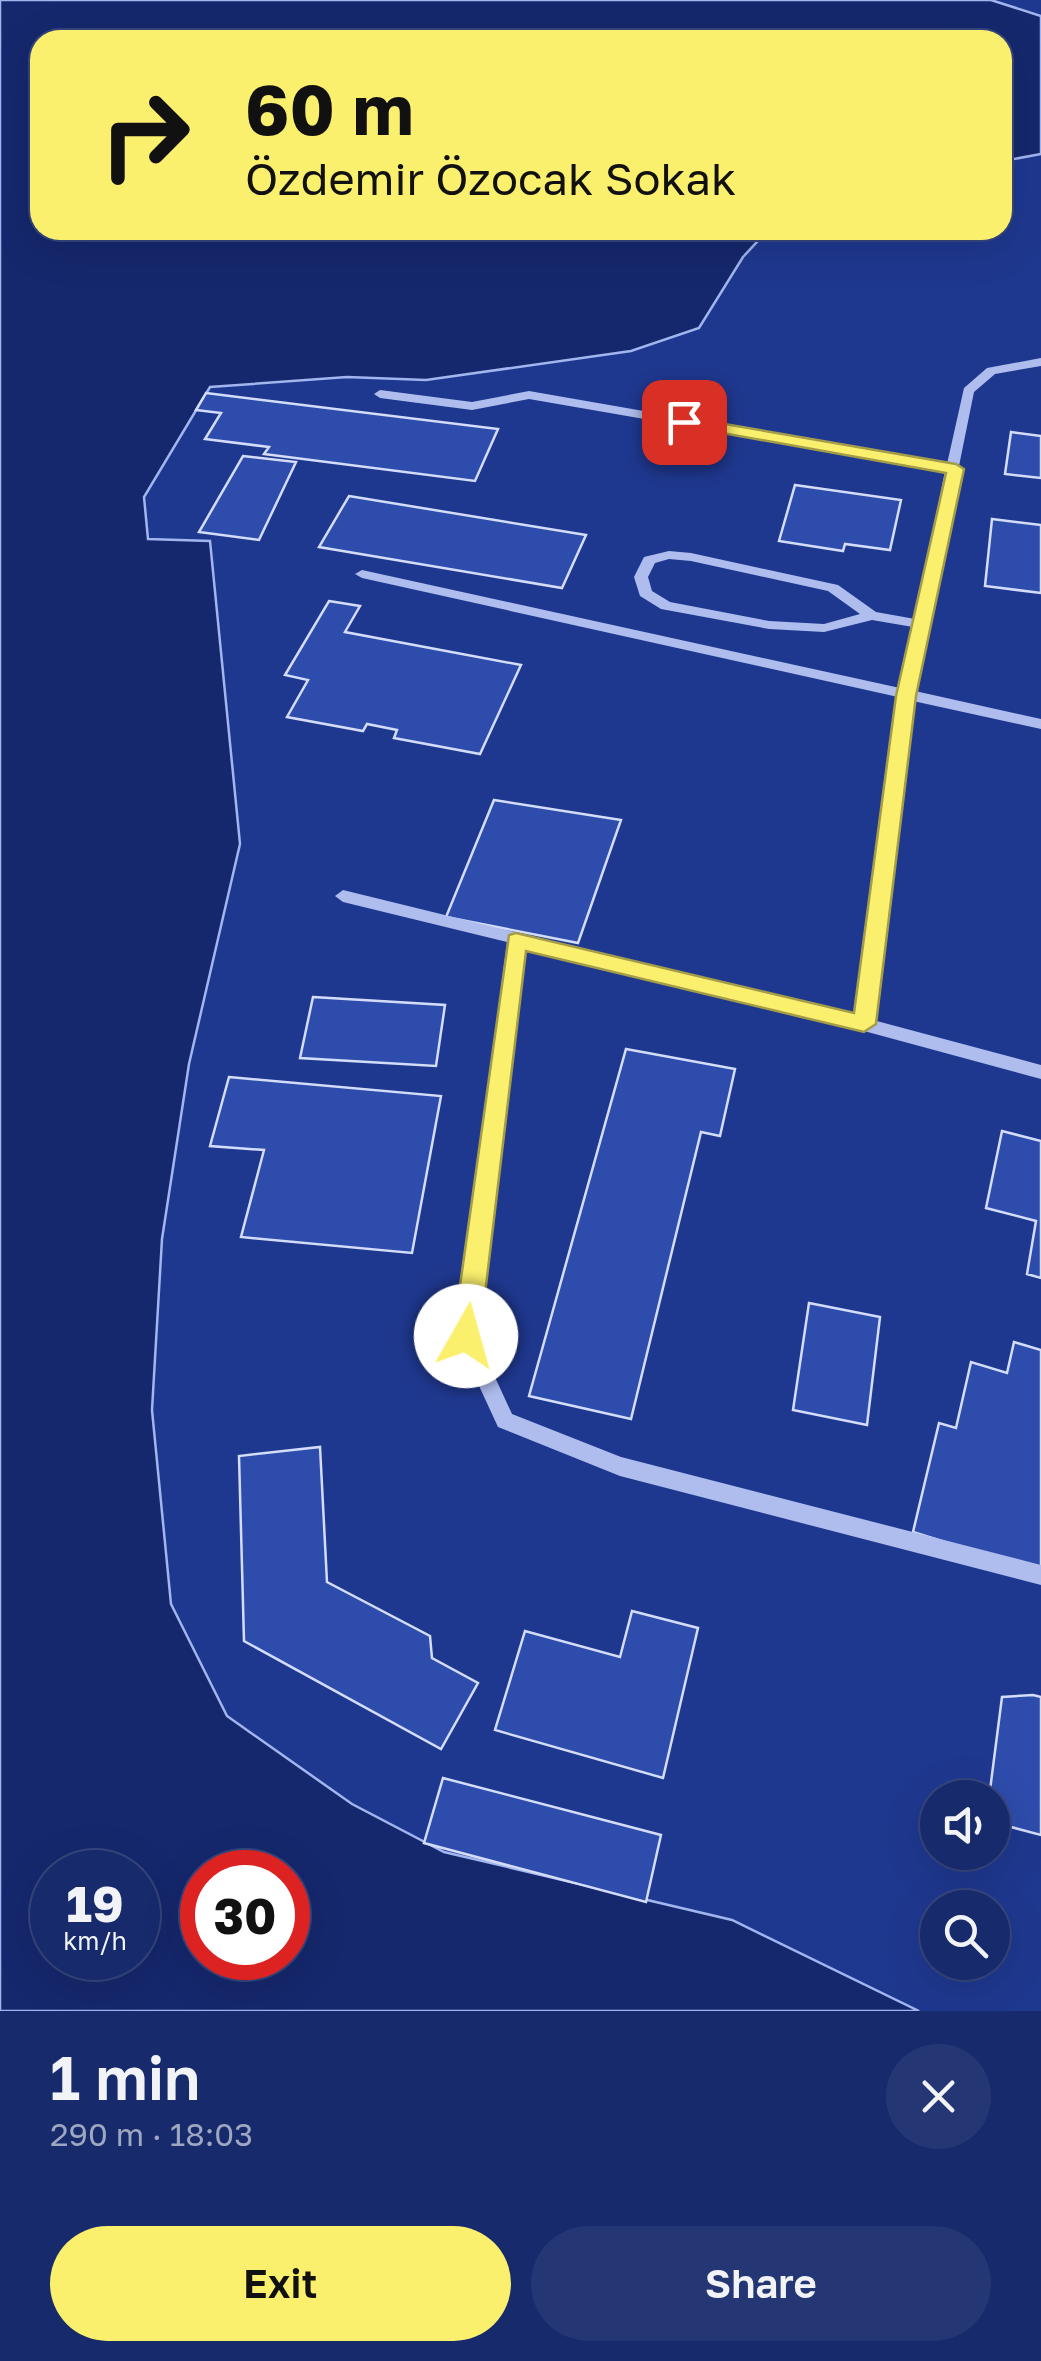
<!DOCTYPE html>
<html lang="en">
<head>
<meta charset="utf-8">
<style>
  body { margin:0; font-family:"Golos Text",sans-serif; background:#243673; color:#f1f3f6; height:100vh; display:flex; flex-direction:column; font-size:38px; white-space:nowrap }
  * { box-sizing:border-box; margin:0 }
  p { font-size:32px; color:#9ea7c1 }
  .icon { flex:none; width:55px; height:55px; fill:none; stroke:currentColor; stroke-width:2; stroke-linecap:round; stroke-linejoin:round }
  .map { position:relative; height:2011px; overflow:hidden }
  .drawer { display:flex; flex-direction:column; background:#172a6b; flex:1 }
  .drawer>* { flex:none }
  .banner { position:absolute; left:30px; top:30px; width:982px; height:210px; border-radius:30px; box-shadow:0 10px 40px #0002,0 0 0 2px #36467e; background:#fbf06e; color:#111; overflow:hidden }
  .controls { position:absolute; left:920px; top:1780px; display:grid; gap:20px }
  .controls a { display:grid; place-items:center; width:90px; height:90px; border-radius:50%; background:#172a6b; box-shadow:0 10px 40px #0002,0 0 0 2px #36467e; font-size:50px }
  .speed { position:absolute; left:30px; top:1850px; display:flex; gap:20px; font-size:50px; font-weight:700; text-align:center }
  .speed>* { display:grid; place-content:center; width:130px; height:130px; border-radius:50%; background:#172a6b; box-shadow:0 10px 40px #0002,0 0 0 2px #36467e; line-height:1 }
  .speed small { font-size:25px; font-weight:400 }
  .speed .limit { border:15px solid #d22; background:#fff; color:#111 }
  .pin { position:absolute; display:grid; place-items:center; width:85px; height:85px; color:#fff; margin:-42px; border-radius:20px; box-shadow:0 5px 15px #0006 }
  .me { position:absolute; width:110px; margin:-55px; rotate:7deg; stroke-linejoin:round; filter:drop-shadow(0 0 8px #0008) }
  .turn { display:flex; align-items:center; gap:35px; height:210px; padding:0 50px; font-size:45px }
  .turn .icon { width:130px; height:130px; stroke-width:2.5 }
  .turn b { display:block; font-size:70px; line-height:85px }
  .round { display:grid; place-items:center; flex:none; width:105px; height:105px; border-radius:52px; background:#243673 }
  .overview { display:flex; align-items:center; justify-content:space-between; height:170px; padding:0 50px }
  h1 { font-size:60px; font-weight:600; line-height:75px }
  .primary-button { display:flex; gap:20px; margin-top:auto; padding:20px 50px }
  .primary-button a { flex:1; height:115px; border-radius:60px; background:#fbf06e; color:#111; font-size:40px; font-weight:600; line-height:115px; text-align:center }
  .primary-button a+a { background:#243673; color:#f1f3f6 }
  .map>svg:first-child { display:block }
  .water { fill:#15286d; stroke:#a1b5ee; stroke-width:2.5; fill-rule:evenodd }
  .building { fill:#2e4cac; stroke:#d3dcf9; stroke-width:2.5 }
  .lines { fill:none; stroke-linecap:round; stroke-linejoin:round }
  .minor { fill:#aebded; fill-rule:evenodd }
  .route { fill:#fbf06e; stroke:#a39c48; stroke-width:2.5 }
</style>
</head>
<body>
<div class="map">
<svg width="1041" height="2011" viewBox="0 0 1041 2011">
  <rect width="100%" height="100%" fill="#1f388f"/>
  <path class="water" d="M0,0H991L1041,16V154L1003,161L1002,40H40V230H768L743,257L699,328L631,351L426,380L347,377L210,387L144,497L148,539L210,541L240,844L189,1064L162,1239L152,1410L171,1604L227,1716L352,1804L444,1852L732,1920L919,2011H0ZM52,1872H138V1958H52ZM202,1872H288V1958H202Z"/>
  <g class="building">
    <path d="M206,393L498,429L475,481L264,454L269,447L205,439L221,413L196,410Z"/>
    <path d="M1011,432L1041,436V478L1005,474Z"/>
    <path d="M243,456L296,462L259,540L199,532Z"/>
    <path d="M795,485L901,500L890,550L845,544L843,551L779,541Z"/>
    <path d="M349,496L586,535L562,588L319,547Z"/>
    <path d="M992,519L1041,525V593L985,586Z"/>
    <path d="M329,601L360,606L345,632L521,665L480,754L394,738L397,730L367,724L363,731L287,717L308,680L285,675Z"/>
    <path d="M494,800L621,820L578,943L446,917Z"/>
    <path d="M313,997L445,1005L436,1066L300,1058Z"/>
    <path d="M626,1049L735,1069L720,1136L701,1132L631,1419L529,1396Z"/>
    <path d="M229,1077L441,1096L412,1253L241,1237L264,1150L210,1146Z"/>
    <path d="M1002,1131L1041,1141V1278L1027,1274L1036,1221L986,1208Z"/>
    <path d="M809,1303L880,1317L867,1425L793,1410Z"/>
    <path d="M1014,1342L1041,1350V1572L913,1532L939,1423L956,1428L971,1362L1007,1373Z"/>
    <path d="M320,1447L327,1582L430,1636L432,1658L478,1683L441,1749L244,1641L239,1456Z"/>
    <path d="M632,1611L698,1628L663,1778L495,1730L525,1631L620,1657Z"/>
    <path d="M1033,1695L1041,1697V1835L992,1822V1798H989L1002,1697Z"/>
    <path d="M443,1778L661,1835L646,1902L424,1843Z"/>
  </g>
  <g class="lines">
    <path class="minor" d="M1041,358V366L995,374L974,392L959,466L962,469L958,472L915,691L1041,719V729L913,701L873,1020L1041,1065V1079L864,1031L524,947L476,1336L512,1414L621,1457L1041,1565V1585L620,1476L498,1427L456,1336L507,942L343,902L335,896L343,890L856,1016L898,697L362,578L355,574L362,570L900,688L913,627L872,620L824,632L769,629L661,609L640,596L634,577L644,557L669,551L691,553L838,585L876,612L915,619L945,471L529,399L472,410L380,398L374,394L380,390L472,402L529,391L947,464L964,388L987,368ZM669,559L691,561L828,591L860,614L824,624L769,621L670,602L652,591L648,577L655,563Z"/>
  </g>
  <path class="route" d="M684,417L956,464L964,469L916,696L876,1024L864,1032L526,951L480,1336L476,1344L466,1347L457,1344L453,1336L509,935L516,933L854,1013L896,696L946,473L678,425L675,422Z"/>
</svg>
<div class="controls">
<a><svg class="icon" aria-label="sound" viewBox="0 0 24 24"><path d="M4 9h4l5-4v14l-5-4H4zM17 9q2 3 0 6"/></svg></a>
<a><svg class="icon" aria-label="search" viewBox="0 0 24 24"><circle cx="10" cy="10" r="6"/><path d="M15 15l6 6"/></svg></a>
</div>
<div class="speed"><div>19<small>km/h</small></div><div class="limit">30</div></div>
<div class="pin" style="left:684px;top:422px;background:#d93025"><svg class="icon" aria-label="arrive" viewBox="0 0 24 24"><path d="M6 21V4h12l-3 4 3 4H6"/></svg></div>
<svg class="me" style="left:466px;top:1336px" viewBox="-20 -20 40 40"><circle r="19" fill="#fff"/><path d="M0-13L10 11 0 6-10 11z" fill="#fbf06e"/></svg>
<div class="banner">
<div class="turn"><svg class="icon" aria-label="right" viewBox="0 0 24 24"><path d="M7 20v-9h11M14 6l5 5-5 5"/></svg><div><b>60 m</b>Özdemir Özocak Sokak</div></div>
</div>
</div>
<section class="drawer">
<div class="overview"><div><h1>1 min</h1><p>290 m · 18:03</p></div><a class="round"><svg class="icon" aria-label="close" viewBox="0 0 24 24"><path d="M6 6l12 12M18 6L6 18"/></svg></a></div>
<div class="primary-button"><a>Exit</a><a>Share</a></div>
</section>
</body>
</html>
